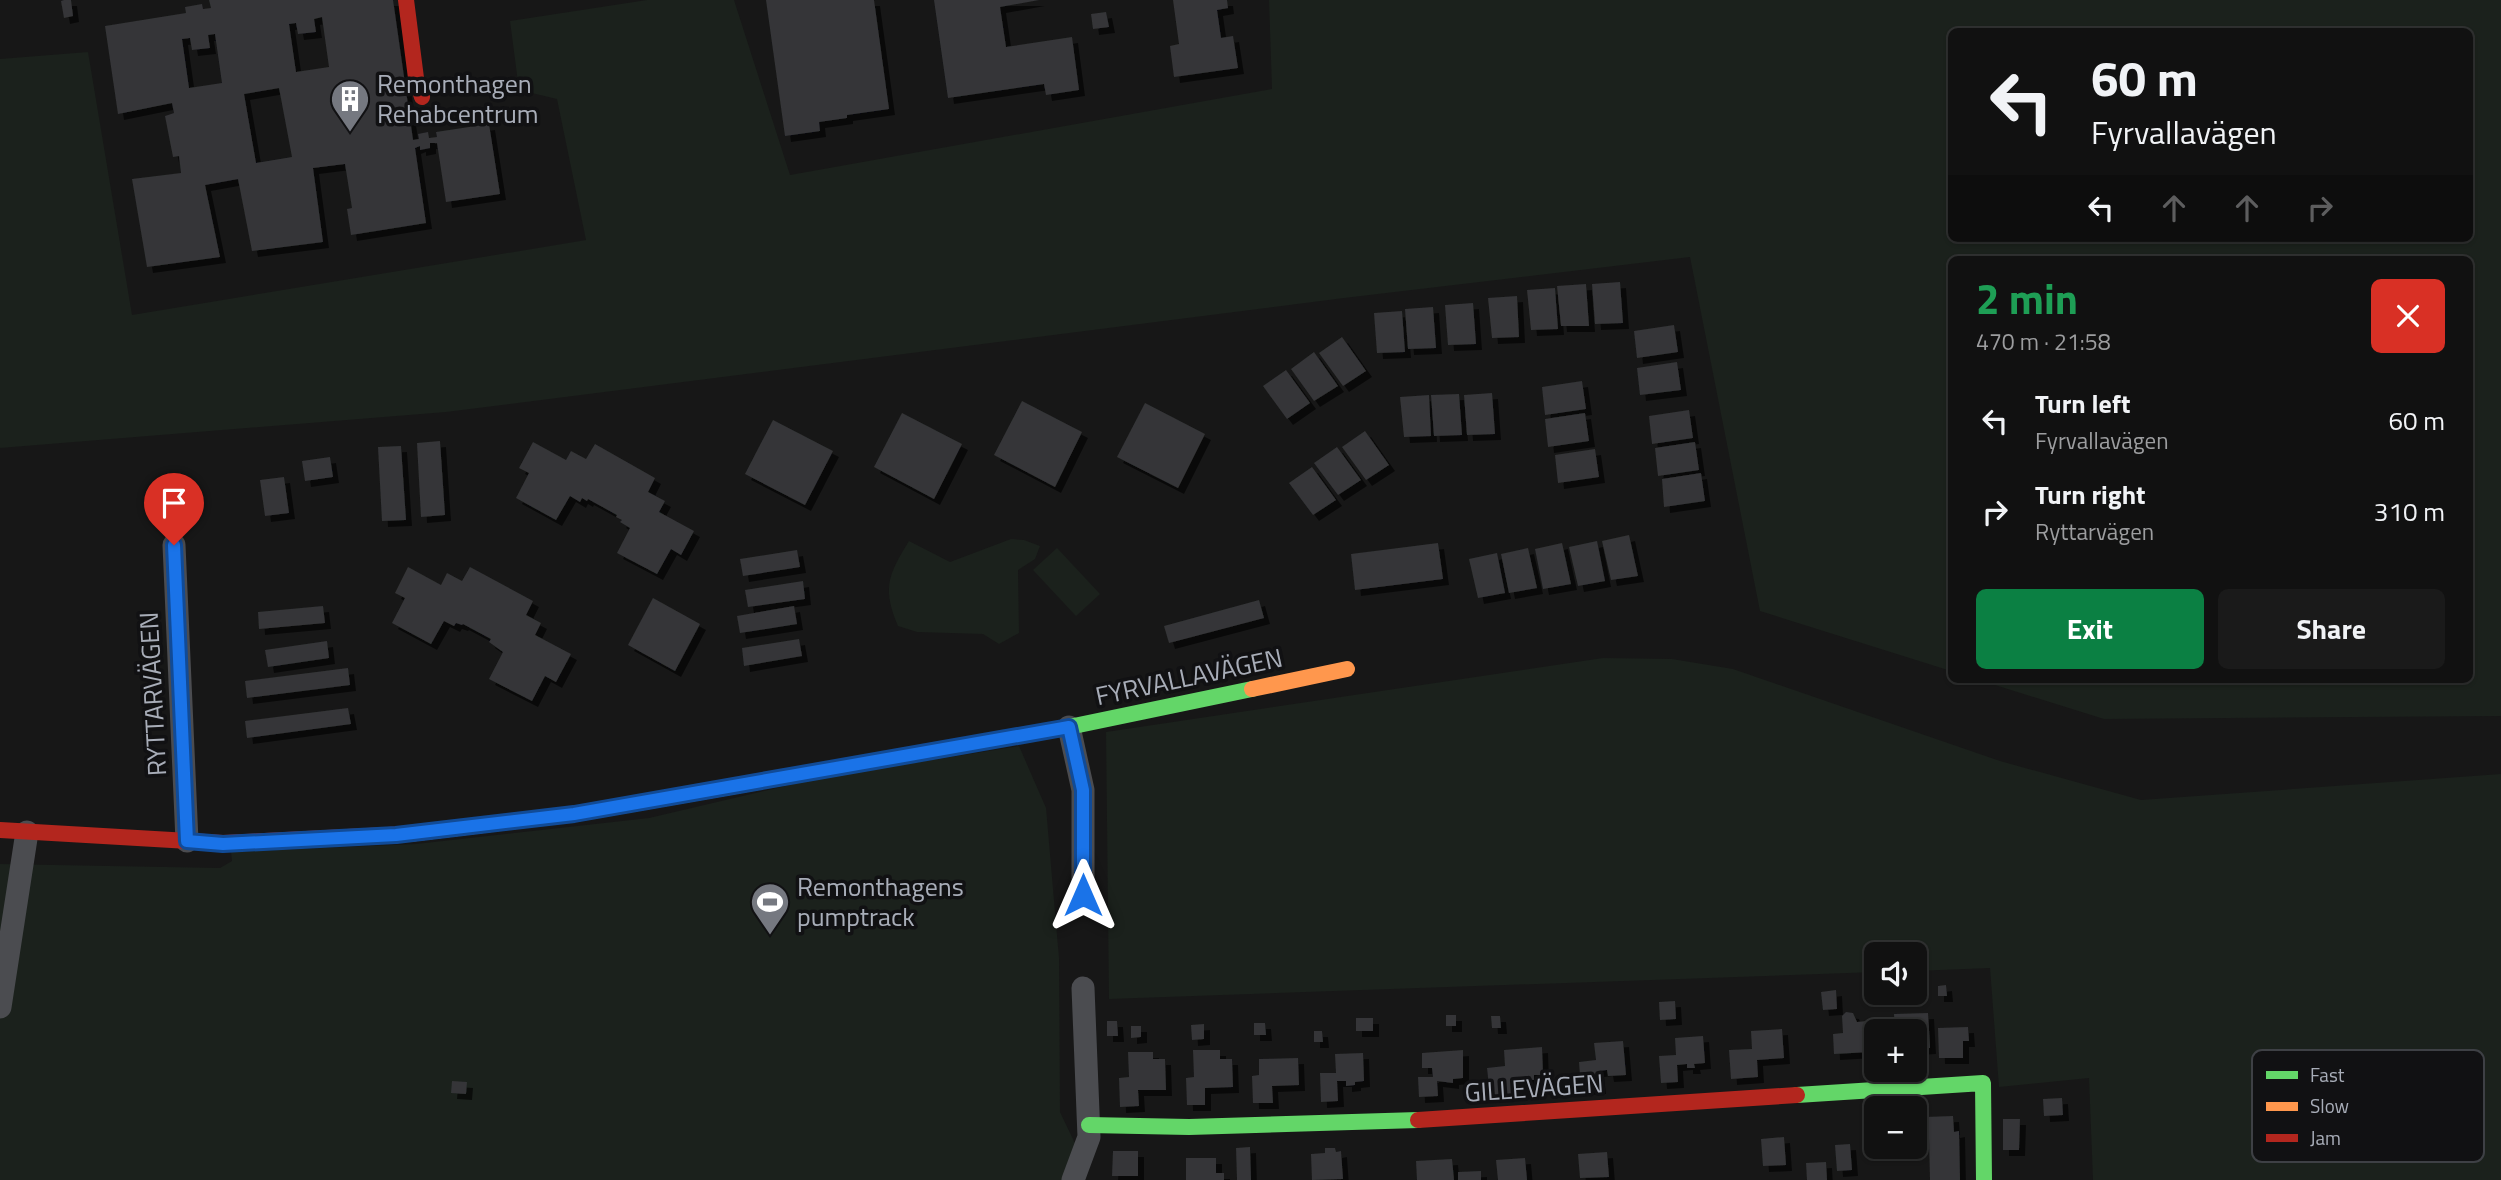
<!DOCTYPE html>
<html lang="en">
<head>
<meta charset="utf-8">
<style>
  body { margin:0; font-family:"Titillium Web",sans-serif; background:#1a1a1a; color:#f1f3f6; height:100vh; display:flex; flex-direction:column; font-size:26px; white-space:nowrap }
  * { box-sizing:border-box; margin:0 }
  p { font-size:23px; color:#9c9d9f }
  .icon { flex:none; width:38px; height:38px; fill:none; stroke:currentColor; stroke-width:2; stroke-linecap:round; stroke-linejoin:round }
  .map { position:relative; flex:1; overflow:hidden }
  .drawer { position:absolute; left:1948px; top:256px; width:525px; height:427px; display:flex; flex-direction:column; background:#111; border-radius:10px; box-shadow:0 2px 5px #0004,0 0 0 2px #303131 }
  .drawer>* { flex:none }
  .guide { position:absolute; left:1948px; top:28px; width:525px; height:214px; border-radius:10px; box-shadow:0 2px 5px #0004,0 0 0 2px #303131; background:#111; color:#f1f3f6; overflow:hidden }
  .controls { position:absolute; left:1864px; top:942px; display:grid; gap:14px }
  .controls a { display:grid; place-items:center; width:63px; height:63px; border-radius:10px; background:#111; box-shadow:0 2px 5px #0004,0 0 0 2px #303131; font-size:35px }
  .pin { position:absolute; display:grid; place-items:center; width:60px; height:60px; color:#fff; margin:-72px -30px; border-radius:50% 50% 50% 0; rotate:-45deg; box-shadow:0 0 7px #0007 }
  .pin .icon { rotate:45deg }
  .me { position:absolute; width:77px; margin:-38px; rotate:0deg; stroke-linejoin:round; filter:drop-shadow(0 0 5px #0008) }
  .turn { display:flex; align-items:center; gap:24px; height:147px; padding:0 28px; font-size:32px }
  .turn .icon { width:91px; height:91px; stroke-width:2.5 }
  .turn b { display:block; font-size:49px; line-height:60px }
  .lanes { display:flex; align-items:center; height:66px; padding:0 28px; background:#0003; justify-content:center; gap:35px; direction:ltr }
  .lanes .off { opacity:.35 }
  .round { display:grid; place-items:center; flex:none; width:74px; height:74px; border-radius:10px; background:#1a1a1a }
  .overview { display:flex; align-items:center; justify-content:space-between; height:119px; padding:0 28px }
  h1 { font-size:42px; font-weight:700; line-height:52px; color:#1e9e55 }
  .button { display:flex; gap:14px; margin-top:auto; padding:14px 28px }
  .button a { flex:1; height:80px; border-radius:10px; background:#0b8043; color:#fff; font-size:28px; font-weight:700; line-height:80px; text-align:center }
  .button a+a { background:#1a1a1a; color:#f1f3f6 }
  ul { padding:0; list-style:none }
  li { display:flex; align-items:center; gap:21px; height:91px; padding:0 28px }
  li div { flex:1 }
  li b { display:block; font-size:26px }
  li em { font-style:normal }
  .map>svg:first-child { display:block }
  .green { fill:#1b211c; fill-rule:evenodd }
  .building { fill:#343537; fill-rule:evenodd; filter:url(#shadow) }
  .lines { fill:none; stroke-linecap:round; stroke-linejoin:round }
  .street { stroke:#4b4c50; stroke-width:23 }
  .fast { stroke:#63d668; stroke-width:16 }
  .slow { stroke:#ff974d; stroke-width:16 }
  .jam { stroke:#b3261e; stroke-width:16 }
  .route-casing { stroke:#114b97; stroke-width:18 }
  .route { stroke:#1a73e8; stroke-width:12 }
  .labels { text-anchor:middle; stroke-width:7; stroke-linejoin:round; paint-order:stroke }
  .poi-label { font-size:26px; fill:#a8adb8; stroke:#111113; text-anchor:start }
  .street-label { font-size:26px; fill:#a8adb8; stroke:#111113 }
  .key { fill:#111113; stroke:#3e4045; stroke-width:2 }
  .key-label { font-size:19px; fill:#a8adb8 }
</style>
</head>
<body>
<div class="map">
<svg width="2501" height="1180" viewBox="0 0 2501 1180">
  <defs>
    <filter id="shadow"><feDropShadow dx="6" dy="6" stdDeviation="0" flood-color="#0009"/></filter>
  </defs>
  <rect width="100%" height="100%" fill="#171717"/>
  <g class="green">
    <path d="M647,0H734L790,175L1272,89L1269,0H2501V716L2104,719L1976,679H2469V259H1951V671L1760,611L1690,257L1344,298L446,412L0,448V59L88,52L132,315L586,240L557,99L519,90L510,21ZM1951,32H2469V238H1951Z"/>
    <path d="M1011,539L1024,540L1040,546L1035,559L1018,570L1019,633L999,644L983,634L917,632L898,626C882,588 888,575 909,541L950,562Z"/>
    <path d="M1057,548L1100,594L1076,616L1033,570Z"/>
    <path d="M1603,658L1672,659L1733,669L2000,761L2141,800L2501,774V1180H2093L2089,1078L1999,1087L1990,968L1915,971L1914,954H1876V972L1109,999L1106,732Z"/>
    <path d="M1019,746L1046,808L1059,958L1060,1112L1081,1156L1068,1180H0V864L220,868L232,861L231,852L416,844L649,818L820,778Z"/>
  </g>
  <g class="building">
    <path d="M64,0H71L73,16L64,18L61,1Z"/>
    <path d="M209,0H393L413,140L419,139L418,134L428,132L429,138L437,137L436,132L489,124L500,194L446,202L437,143H430V148L420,150V146L415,148L426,223L351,235L347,209L352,208L345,164L313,168L323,242L252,251L238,179L205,185L220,257L147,267L132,179L181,173L179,156L173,157L165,116L174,113L172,103L118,114L105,26L186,13L185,7L202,4L203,9L211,8ZM322,17L329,67L296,72L289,24L296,23L298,34L316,32L314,19ZM215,34L222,83L189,88L182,39L190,38L192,50L210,48L208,35ZM279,88L292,157L256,163L244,94Z"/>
    <path d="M766,0H874L889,109L847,115V118L819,122L820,131L785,136Z"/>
    <path d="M934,0H1039L1000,7L1006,47L1072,37L1079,90L1046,95L1044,84L948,98Z"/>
    <path d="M1173,0H1227L1228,8L1217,10L1221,38L1233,36L1238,68L1174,77L1170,46L1179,44Z"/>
    <path d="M1106,12L1109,27L1093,29L1091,14Z"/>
    <path d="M1620,282L1623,323L1595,324L1592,284Z"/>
    <path d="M1586,284L1589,326H1561L1557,286Z"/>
    <path d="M1555,288L1558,329L1531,330L1527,290Z"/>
    <path d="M1517,296L1519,337L1492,338L1488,298Z"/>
    <path d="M1473,303L1476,344L1448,345L1445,305Z"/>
    <path d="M1433,307L1436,348L1408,349L1405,309Z"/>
    <path d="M1402,311L1405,352L1377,353L1374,313Z"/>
    <path d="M1674,325L1678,352L1637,358L1634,331Z"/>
    <path d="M1342,337L1366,371L1343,386L1319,353Z"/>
    <path d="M1314,352L1338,386L1314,401L1291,369Z"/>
    <path d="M1677,362L1681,390L1640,395L1637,368Z"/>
    <path d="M1286,370L1310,403L1287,419L1263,386Z"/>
    <path d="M1582,381L1586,409L1545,415L1542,387Z"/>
    <path d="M1492,393L1495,434L1467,435L1464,395Z"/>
    <path d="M1459,394L1462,435L1434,436L1431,395Z"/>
    <path d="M1429,395L1431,436L1404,437L1400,397Z"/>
    <path d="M1022,401L1082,432L1055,487L994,455Z"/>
    <path d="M1145,403L1205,434L1178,488L1117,457Z"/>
    <path d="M1689,410L1693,438L1652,444L1649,416Z"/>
    <path d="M902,413L962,444L934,499L874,467Z"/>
    <path d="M1585,413L1589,441L1548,447L1545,419Z"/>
    <path d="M773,420L833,451L805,505L745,474Z"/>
    <path d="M1365,431L1389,465L1366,480L1342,447Z"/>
    <path d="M440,441L445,515L421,517L417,443Z"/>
    <path d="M533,442L566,460L571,451L586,459L595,444L655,478L648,492L665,501L659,512L694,531L681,555L671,549L657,574L617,553L630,528L620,522L622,520L616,517L617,515L588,499L587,501L582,498L580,502L570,496L556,520L516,498L529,473L519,468Z"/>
    <path d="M1695,442L1699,470L1658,476L1655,448Z"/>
    <path d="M401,446L406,520L382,521L378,447Z"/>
    <path d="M1337,447L1361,480L1338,495L1314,463Z"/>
    <path d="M1595,449L1599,477L1558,483L1555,455Z"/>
    <path d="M330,457L333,477L305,481L302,461Z"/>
    <path d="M1312,467L1336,500L1313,515L1289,483Z"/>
    <path d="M1701,473L1705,501L1664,507L1662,479Z"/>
    <path d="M284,477L289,513L265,516L260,480Z"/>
    <path d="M1629,535L1638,576L1611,580L1602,541Z"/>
    <path d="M1597,541L1605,581L1578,586L1569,547Z"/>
    <path d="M1438,543L1443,579L1355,590L1351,554Z"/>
    <path d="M1562,543L1571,584L1543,589L1535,549Z"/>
    <path d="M1528,548L1537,588L1509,593L1501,554Z"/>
    <path d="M797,550L800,567L743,576L740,559Z"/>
    <path d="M1497,553L1505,593L1478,598L1469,559Z"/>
    <path d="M408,567L441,585L447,573L462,581L470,567L533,601L526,615L541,623L535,635L571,654L556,682L545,676L532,701L489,679L503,652L489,642L491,639L463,624L462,625L456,623L454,626L444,621L431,644L392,623L405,598L395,593Z"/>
    <path d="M803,581L805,599L748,607L745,590Z"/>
    <path d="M653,598L700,624L675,671L628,645Z"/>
    <path d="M1259,600L1264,618L1169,643L1164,626Z"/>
    <path d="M323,606L325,623L259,629L258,612Z"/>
    <path d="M794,606L797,624L740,633L737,616Z"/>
    <path d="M799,639L802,656L744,666L742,648Z"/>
    <path d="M327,641L329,658L268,667L265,650Z"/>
    <path d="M348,668L350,685L247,698L245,681Z"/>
    <path d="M348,708L351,724L247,738L245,721Z"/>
    <path d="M1946,985L1947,996H1938V986Z"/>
    <path d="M1836,990L1837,1009L1823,1010L1821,992Z"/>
    <path d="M1675,1001L1676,1019L1660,1020L1659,1002Z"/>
    <path d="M1846,1012L1853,1013L1857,1022L1867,1021L1869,1052L1834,1054L1833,1034L1843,1033L1842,1016Z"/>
    <path d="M1928,1013L1930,1048L1914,1049V1031H1895L1894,1014Z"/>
    <rect x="1446" y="1015" width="10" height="11"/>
    <path d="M1491,1016H1500L1501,1028H1492Z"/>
    <rect x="1356" y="1018" width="17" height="13"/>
    <path d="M1107,1021H1117L1118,1036H1107Z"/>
    <path d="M1254,1023H1265L1266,1035H1254Z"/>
    <path d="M1204,1024V1039L1192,1040L1191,1025Z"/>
    <path d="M1131,1026H1141V1037L1131,1038Z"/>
    <path d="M1968,1027L1969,1041H1963V1058H1939L1938,1028Z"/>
    <path d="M1782,1029L1784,1058L1757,1060L1758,1077L1731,1079L1729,1050L1752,1049L1751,1031Z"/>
    <path d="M1314,1031H1322L1323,1042H1314Z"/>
    <path d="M1703,1036L1705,1063L1694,1064L1695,1068H1687V1064L1677,1065L1678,1082L1661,1083L1659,1056L1676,1055L1675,1038Z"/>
    <path d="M1623,1041L1626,1075L1608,1076L1607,1070L1598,1071L1600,1088L1581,1089L1579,1062L1596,1060L1594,1043Z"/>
    <path d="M1542,1047L1543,1075H1534V1080L1517,1078L1518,1093L1490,1095L1487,1068L1505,1066L1504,1050Z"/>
    <path d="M1193,1050H1220V1059H1232L1233,1087L1205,1088V1105H1187L1186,1078L1194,1077Z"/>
    <path d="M1463,1050V1078L1453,1079V1083L1437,1081L1438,1096L1419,1097L1418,1077H1433L1432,1068H1422V1053Z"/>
    <path d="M1128,1052H1153V1059H1165L1166,1090H1138L1139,1106L1120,1107L1119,1078L1129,1077Z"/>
    <path d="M1363,1053L1364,1081L1355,1082V1085L1346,1086V1081H1337L1338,1101L1321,1102L1320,1073H1336L1335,1054Z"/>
    <path d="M1298,1058L1299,1085L1272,1086L1273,1103H1253L1252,1076L1259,1075V1059Z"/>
    <path d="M452,1081L467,1082L466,1094L451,1093Z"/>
    <path d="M2062,1098L2063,1115L2044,1116L2043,1099Z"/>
    <path d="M1953,1116L1954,1132L1959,1131L1960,1180H1930L1929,1138H1926L1925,1117Z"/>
    <path d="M2003,1119H2020L2019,1150H2003Z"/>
    <path d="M1876,1134V1146H1900L1901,1152L1877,1155L1876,1149L1865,1150L1864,1135Z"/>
    <path d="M1784,1137L1786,1165L1763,1166L1761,1139Z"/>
    <path d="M1850,1144L1852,1170L1837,1171L1835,1145Z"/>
    <path d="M1250,1147L1251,1180H1237L1236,1148Z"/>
    <path d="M1325,1148H1335L1336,1152L1341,1151L1343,1179L1312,1180L1311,1154L1325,1153Z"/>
    <path d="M1113,1151H1138V1176H1112Z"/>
    <path d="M1607,1152L1609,1177L1580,1178L1578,1154Z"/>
    <path d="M1186,1158H1216V1173H1224V1180H1186Z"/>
    <path d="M1525,1158L1527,1180H1498L1496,1160Z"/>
    <path d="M1452,1159L1454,1180H1417L1416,1161Z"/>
    <path d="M1826,1162L1827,1180H1807L1806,1163Z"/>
    <path d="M1481,1171V1180H1458V1172Z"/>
  </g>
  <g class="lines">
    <g class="street">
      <path d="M174,545L187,841"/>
      <path d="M1069,727L1083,790V895"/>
      <path d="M0,1007L27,832"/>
      <path d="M1073,1180L1089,1137L1083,988"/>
    </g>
    <g class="fast">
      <path d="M729,787L1069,727L1252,689"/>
      <path d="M1797,1095L1983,1083L1984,1180"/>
      <path d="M1089,1125L1189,1127L1418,1120"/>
    </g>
    <g class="slow">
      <path d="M1252,689L1347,669"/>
      <path d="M408,834L574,814L729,787"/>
    </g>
    <g class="jam">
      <path d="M406,0L416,78L422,97"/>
      <path d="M0,830L223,843L408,834"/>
      <path d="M1418,1120L1797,1095"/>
    </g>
  </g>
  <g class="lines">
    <g class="route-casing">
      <path id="route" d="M174,545L187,841L223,844L396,835L574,814L1069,727L1083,790V895"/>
    </g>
    <use href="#route" class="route"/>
  </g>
  <defs>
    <g id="building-pin" transform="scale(2.0125)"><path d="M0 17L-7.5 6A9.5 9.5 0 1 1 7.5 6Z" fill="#757880" stroke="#111113"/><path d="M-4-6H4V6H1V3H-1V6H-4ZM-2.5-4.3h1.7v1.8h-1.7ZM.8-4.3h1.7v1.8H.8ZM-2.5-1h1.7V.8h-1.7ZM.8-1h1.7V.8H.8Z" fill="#fff"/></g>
    <g id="stadium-pin" transform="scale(2.0125)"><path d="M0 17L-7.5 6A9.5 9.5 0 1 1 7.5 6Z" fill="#757880" stroke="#111113"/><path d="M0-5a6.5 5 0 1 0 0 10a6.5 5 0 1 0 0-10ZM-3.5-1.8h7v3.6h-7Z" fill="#fff"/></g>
  </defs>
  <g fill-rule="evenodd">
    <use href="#building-pin" x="350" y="99"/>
    <use href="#stadium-pin" x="770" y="902"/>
  </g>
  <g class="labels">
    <g class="poi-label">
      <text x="377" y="93">Remonthagen<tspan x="377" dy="30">Rehabcentrum</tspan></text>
      <text x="797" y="896">Remonthagens<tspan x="797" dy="30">pumptrack</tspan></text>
    </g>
    <g class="street-label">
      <text transform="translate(1189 677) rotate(-12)" y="9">FYRVALLAVÄGEN</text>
      <text transform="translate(153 694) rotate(-93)" y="9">RYTTARVÄGEN</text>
      <text transform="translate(1534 1088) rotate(-4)" y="9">GILLEVÄGEN</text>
    </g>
  </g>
  <rect x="2252" y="1050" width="232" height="112" rx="10" class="key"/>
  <rect x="2266" y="1071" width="32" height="8" fill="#63d668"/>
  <rect x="2266" y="1102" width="32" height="9" fill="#ff974d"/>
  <rect x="2266" y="1134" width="32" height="8" fill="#b3261e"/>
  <g class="key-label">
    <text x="2310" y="1082">Fast</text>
    <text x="2310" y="1113">Slow</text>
    <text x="2310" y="1145">Jam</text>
  </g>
</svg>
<div class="controls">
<a><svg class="icon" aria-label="sound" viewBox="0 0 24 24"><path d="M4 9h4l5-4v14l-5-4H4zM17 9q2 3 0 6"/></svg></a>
<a>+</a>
<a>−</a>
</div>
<div class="pin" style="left:174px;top:545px;background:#d93025"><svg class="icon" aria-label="arrive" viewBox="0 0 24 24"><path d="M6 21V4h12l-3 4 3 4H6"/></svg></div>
<svg class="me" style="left:1083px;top:895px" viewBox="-20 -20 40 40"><path d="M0-17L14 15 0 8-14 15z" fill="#1a73e8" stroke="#fff" stroke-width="4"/></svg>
<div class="guide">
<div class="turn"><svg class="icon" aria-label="left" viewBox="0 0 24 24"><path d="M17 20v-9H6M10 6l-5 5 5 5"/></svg><div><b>60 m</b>Fyrvallavägen</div></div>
<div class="lanes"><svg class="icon" aria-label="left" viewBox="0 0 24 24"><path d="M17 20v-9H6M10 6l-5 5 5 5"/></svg><svg class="icon off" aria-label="ahead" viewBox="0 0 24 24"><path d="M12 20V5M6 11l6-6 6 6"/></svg><svg class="icon off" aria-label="ahead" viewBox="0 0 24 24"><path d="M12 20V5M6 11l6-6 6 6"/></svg><svg class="icon off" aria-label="right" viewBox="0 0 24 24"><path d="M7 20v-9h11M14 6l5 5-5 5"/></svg></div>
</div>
<section class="drawer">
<div class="overview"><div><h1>2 min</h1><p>470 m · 21:58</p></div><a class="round" style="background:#d93025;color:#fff"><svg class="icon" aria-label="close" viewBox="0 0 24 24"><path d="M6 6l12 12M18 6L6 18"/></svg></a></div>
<ul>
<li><svg class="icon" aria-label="left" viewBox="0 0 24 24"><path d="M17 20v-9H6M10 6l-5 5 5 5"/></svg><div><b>Turn left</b><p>Fyrvallavägen</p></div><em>60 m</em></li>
<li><svg class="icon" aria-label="right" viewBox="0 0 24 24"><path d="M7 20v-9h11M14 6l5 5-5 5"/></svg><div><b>Turn right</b><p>Ryttarvägen</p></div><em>310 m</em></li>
</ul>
<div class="button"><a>Exit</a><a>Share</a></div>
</section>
</div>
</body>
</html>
